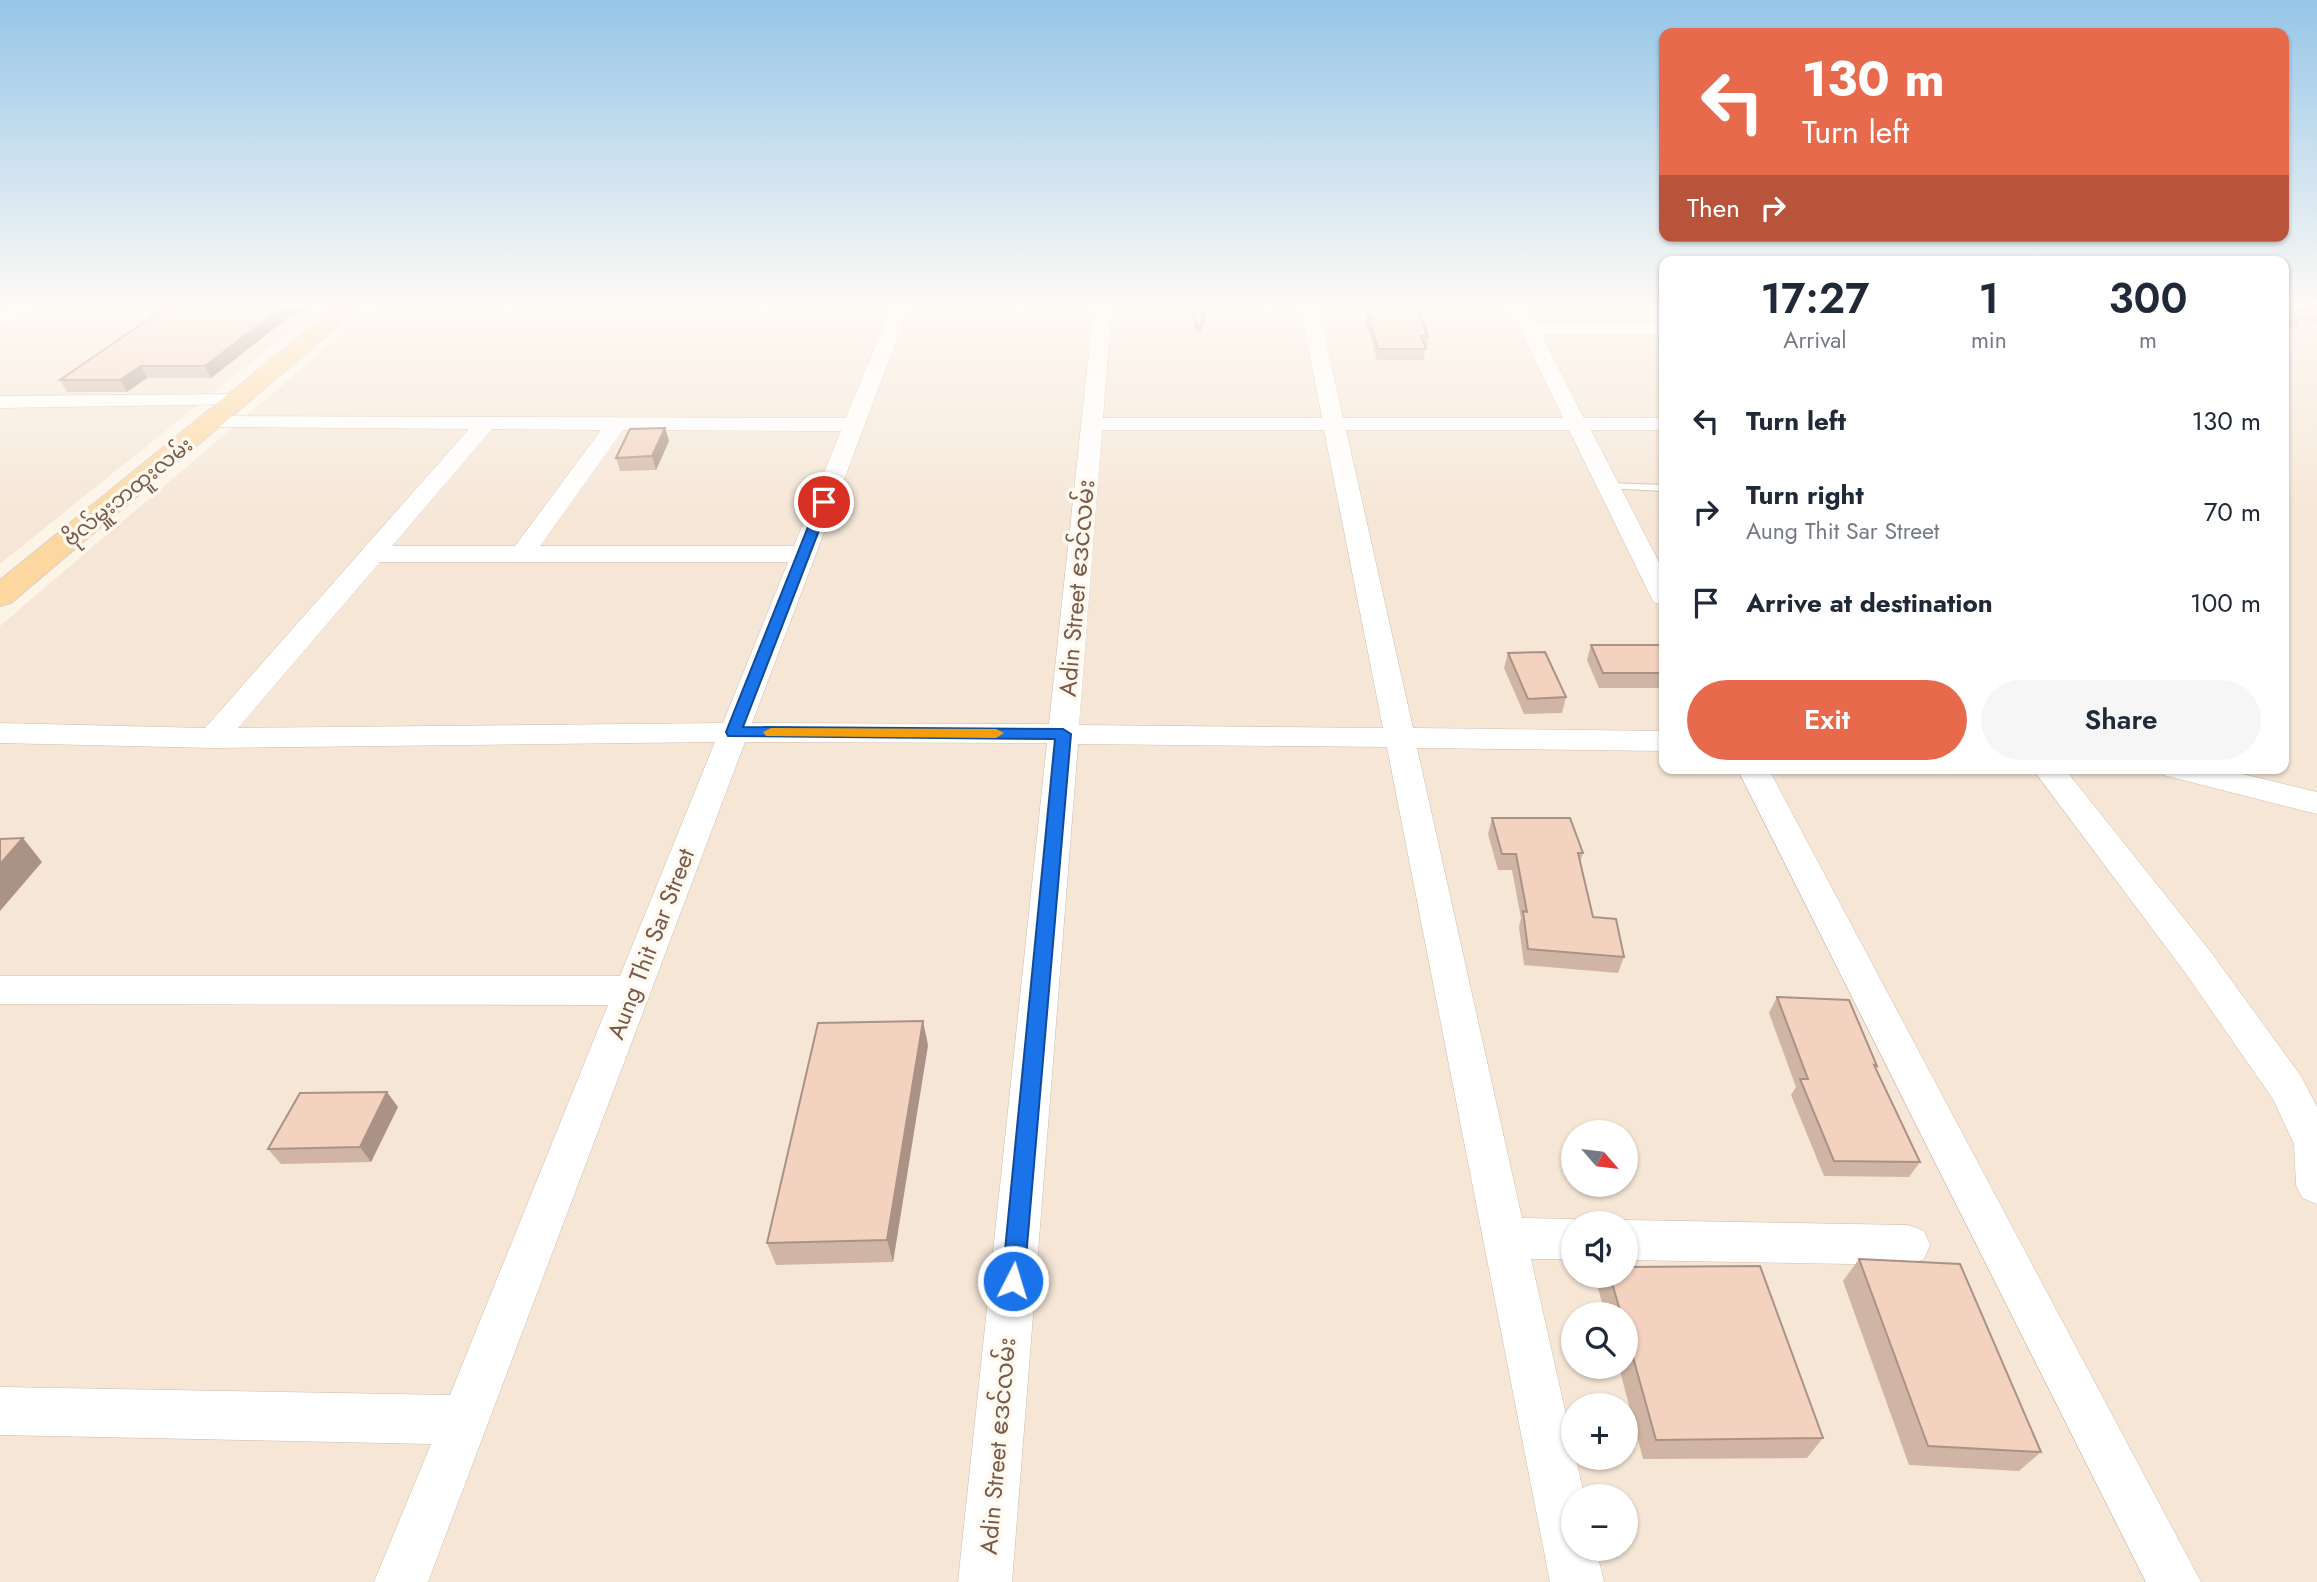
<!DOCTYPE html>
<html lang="en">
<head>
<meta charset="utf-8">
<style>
  body { margin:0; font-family:Jost,"Noto Sans Myanmar",sans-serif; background:#f6f6f7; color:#1f2937; height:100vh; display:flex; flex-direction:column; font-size:26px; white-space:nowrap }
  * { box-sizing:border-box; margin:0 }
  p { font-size:23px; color:#747a83 }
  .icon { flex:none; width:38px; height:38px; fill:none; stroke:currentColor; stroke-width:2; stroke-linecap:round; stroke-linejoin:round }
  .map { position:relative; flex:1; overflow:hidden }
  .sheet { position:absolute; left:1659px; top:256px; width:630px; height:518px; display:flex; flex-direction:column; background:#fff; border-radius:14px; box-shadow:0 2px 5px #0004 }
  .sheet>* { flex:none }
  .top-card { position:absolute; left:1659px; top:28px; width:630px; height:214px; border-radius:14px; box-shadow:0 2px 5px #0004; background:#e86a4c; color:#fff; overflow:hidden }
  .needle { width:46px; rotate:118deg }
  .buttons { position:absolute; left:1561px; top:1120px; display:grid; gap:14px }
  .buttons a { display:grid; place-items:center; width:77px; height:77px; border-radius:50%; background:#fff; box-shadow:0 2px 5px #0004; font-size:35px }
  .pin { position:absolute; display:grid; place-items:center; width:60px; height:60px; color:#fff; margin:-30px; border:4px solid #fff; border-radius:50%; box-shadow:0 2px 7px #0007 }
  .me { position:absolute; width:77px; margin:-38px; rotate:5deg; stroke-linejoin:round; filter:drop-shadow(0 0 5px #0008) }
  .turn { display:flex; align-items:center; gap:24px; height:147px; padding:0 28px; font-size:32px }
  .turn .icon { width:91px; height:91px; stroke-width:2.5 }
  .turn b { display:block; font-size:49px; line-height:60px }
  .then { display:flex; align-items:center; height:66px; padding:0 28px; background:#0003; gap:14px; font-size:26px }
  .eta { display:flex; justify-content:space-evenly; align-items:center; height:119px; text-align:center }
  .eta b { font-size:42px; font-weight:600; line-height:49px }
  .cta { display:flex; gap:14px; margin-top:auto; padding:14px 28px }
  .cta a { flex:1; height:80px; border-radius:42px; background:#e86a4c; color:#fff; font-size:28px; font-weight:600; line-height:80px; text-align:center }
  .cta a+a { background:#f6f6f7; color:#1f2937 }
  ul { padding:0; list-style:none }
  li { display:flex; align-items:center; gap:21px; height:91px; padding:0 28px }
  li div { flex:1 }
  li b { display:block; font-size:26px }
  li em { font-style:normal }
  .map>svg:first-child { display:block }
  .residential { fill:#f5e6d6; fill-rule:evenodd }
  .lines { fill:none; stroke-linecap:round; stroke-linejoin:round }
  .lane-casing { stroke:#cfbcad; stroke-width:2 }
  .street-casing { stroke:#cfbcad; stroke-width:1 }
  .primary-casing { stroke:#d9d1cd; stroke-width:2 }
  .lane { fill:#fff; fill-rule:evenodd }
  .street { fill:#fff; fill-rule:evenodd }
  .primary { fill:#fcd7a0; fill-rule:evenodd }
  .wall { fill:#d1b5a4 }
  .shaded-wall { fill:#aa9386 }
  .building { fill:#f3d2bf; stroke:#aa9386; stroke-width:2 }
  .route { fill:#1a73e8; stroke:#114b97; stroke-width:2 }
  .slow { fill:#f59e0b }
  .labels { text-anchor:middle; stroke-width:7; stroke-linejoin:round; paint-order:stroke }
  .far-street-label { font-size:21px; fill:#785a4b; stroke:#fff8ef }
  .street-label { font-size:24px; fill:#785a4b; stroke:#fff8ef }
</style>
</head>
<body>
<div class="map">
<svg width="2317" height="1582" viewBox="0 0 2317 1582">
  <rect width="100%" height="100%" fill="#fdf4e8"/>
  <g class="residential">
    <path d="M0,305H322L0,564Z"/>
    <path d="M376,305H1664V768H2284V305H2317V1582H0V626ZM1573,1132H1626V1185H1573ZM1573,1223H1626V1276H1573ZM1573,1314H1626V1367H1573ZM1573,1405H1626V1458H1573ZM1573,1496H1626V1549H1573Z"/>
  </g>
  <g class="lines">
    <g class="lane-casing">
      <path id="lane" d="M1608,483L1664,485V491L1604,488L1602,486Z"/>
    </g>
    <g class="street-casing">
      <g id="street">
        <path d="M15,305H37L0,328V314Z"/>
        <path d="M892,305H910L752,723L1049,724L1094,305H1112L1103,418H1322L1300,305H1318L1343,418H1563L1508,305H1526L1535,322H1664V334H1541L1584,418H1664V430H1591L1664,572V605L1655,603L1651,597L1569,430H1346L1413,728L1664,731V751L1417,748L1522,1218L1573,1219L1585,1223H1573V1259H1531L1573,1446V1458H1576L1584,1496H1573V1549H1596L1604,1582H1550L1387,747L1078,744L1012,1582H958L1047,743L745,742L428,1582H374L431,1444L0,1435V1387L450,1395L608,1005L0,1004V976H620L715,742L213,748L0,743V723L205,728L469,429L215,427L207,426L204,421L207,416L846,418ZM492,429L601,430L515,546H392ZM623,430L841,431L794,546H540ZM1102,430H1324L1383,728L1079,725ZM380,562H788L723,723L238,728Z"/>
        <path d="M239,394L246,396L249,400L246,404L0,408V396Z"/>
        <path d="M1737,768H1768L2201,1582H2146Z"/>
        <path d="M2032,768H2064L2210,951L2301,1076L2317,1107V1204L2302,1198L2296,1185L2294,1144L2273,1099L2184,971Z"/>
        <path d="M2159,768H2217L2317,792V814L2163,775Z"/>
        <path d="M1626,1220L1908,1225L1924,1231L1930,1245L1924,1259L1908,1265L1626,1260V1223H1617Z"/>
      </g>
    </g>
    <g class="primary-casing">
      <path id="primary" d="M338,305H363L11,603L0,606V580Z"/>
    </g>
    <use href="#lane" class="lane"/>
    <use href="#street" class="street"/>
    <use href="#primary" class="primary"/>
  </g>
  <g class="wall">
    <path d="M169,305H308L295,316H290L211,378H147L127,392H67L60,380Z"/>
    <path d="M1190,305H1205L1202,332L1196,333Z"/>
    <path d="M2284,305H2317V323L2301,320L2297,328L2284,325Z"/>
    <path d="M1366,308L1428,336L1427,347H1425L1424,360H1377L1365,318Z"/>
    <path d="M665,428L669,441L656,470L620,471L616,458Z"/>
    <path d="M1591,645L1664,649V688H1599L1587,660Z"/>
    <path d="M1508,653L1566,697L1562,713L1524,714L1504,668Z"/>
    <path d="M1492,818L1583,853L1580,862L1593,917L1624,957L1618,973L1524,965L1519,927L1521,918L1512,870H1498L1488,834Z"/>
    <path d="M1777,997L1877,1066L1875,1068L1920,1162L1909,1177L1824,1176L1791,1095L1796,1087L1769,1013Z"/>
    <path d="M928,1045L893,1262L776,1265L767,1243Z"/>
    <path d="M398,1107L371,1162L281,1164L268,1149Z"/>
    <path d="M1859,1259L2041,1452L2019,1471L1909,1465L1843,1281Z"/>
    <path d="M1604,1276H1626L1823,1438L1807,1458L1643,1459L1619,1367H1626V1314H1605L1598,1288Z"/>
  </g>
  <g class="shaded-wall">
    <path d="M285,305L290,316L211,378L205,366Z"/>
    <path d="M290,305H308L295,316Z"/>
    <path d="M141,366L147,378L127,392L120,380Z"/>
    <path d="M665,428L669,441L656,470L652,456Z"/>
    <path d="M23,838L42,862L0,911V864Z"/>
    <path d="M923,1021L928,1045L893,1262L887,1240Z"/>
    <path d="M387,1092L398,1107L371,1162L360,1147Z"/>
  </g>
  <g class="building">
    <path d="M169,305H285L205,366H141L120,380H60Z"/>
    <path d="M1192,305H1205L1202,326L1196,327Z"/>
    <path d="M2284,305H2306L2307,311L2284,307Z"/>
    <path d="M1416,307L1428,336H1421L1426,349H1378L1366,308Z"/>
    <path d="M665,428L652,456L616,458L630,429Z"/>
    <path d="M1591,645H1662L1664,649V673H1603Z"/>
    <path d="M1545,652L1566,697L1528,699L1508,653Z"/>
    <path d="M1492,818H1570L1583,853H1578L1593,917L1616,919L1624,957L1528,949L1523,911L1527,912L1516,854H1502Z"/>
    <path d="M23,838L0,864V839Z"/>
    <path d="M1777,997L1849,1000L1877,1066L1874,1065L1920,1162L1834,1161L1800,1079H1808Z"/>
    <path d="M923,1021L887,1240L767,1243L818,1023Z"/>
    <path d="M387,1092L360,1147L268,1149L300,1093Z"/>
    <path d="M1859,1259L1960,1264L2041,1452L1928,1446Z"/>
    <path d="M1760,1266L1823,1438L1656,1440L1626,1332V1314H1621L1610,1276H1626V1267Z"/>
  </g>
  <linearGradient id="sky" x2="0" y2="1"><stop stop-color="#96c6e8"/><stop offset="0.58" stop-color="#fefaf5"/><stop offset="1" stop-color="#fefaf5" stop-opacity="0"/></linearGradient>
  <rect width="2317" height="527" fill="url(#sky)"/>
  <path class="route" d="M824,499L830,502L743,727L1063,729L1071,734L1024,1281L1021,1289L1013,1292L1005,1289L1002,1281L1055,739L728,736L726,732L818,502Z"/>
  <path class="slow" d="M771,728L996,729L1004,733L996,738L766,736L763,732Z"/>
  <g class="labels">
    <g class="far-street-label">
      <text transform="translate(128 492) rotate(-39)" y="7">ဗိုလ်မှူးဘထူးလမ်း</text>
    </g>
    <g class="street-label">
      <text transform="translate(1077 588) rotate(-85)" y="8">Adin Street ဧဒင်လမ်း</text>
      <text transform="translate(651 944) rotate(-69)" y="8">Aung Thit Sar Street</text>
      <text transform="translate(998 1446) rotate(-85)" y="8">Adin Street ဧဒင်လမ်း</text>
    </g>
  </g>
</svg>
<div class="buttons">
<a><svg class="needle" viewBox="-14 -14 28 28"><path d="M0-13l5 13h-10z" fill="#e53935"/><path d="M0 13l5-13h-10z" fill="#747a83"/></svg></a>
<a><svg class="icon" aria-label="sound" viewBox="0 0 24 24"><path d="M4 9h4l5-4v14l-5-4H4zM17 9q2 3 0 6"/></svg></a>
<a><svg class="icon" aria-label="search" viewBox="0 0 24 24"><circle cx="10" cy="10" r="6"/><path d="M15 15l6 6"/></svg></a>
<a>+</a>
<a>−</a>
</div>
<div class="pin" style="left:824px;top:502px;background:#d93025"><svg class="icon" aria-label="arrive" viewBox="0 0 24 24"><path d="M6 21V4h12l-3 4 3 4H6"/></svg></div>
<svg class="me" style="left:1013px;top:1281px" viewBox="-20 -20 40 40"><circle r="17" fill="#1a73e8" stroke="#fff" stroke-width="3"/><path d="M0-11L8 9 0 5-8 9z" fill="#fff"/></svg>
<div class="top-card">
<div class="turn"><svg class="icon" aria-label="left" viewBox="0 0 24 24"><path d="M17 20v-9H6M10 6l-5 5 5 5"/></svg><div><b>130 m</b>Turn left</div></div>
<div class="then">Then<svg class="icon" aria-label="right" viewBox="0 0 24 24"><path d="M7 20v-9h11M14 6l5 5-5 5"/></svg></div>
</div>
<section class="sheet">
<div class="eta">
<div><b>17:27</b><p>Arrival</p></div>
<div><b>1</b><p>min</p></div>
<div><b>300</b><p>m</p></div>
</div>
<ul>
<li><svg class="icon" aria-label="left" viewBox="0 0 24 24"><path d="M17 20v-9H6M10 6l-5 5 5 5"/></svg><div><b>Turn left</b></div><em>130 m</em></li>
<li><svg class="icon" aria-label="right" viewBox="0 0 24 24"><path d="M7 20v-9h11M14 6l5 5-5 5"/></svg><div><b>Turn right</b><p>Aung Thit Sar Street</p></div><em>70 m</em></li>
<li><svg class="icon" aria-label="arrive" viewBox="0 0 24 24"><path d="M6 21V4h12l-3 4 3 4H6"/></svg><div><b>Arrive at destination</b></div><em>100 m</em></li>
</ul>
<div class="cta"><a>Exit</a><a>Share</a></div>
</section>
</div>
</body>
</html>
